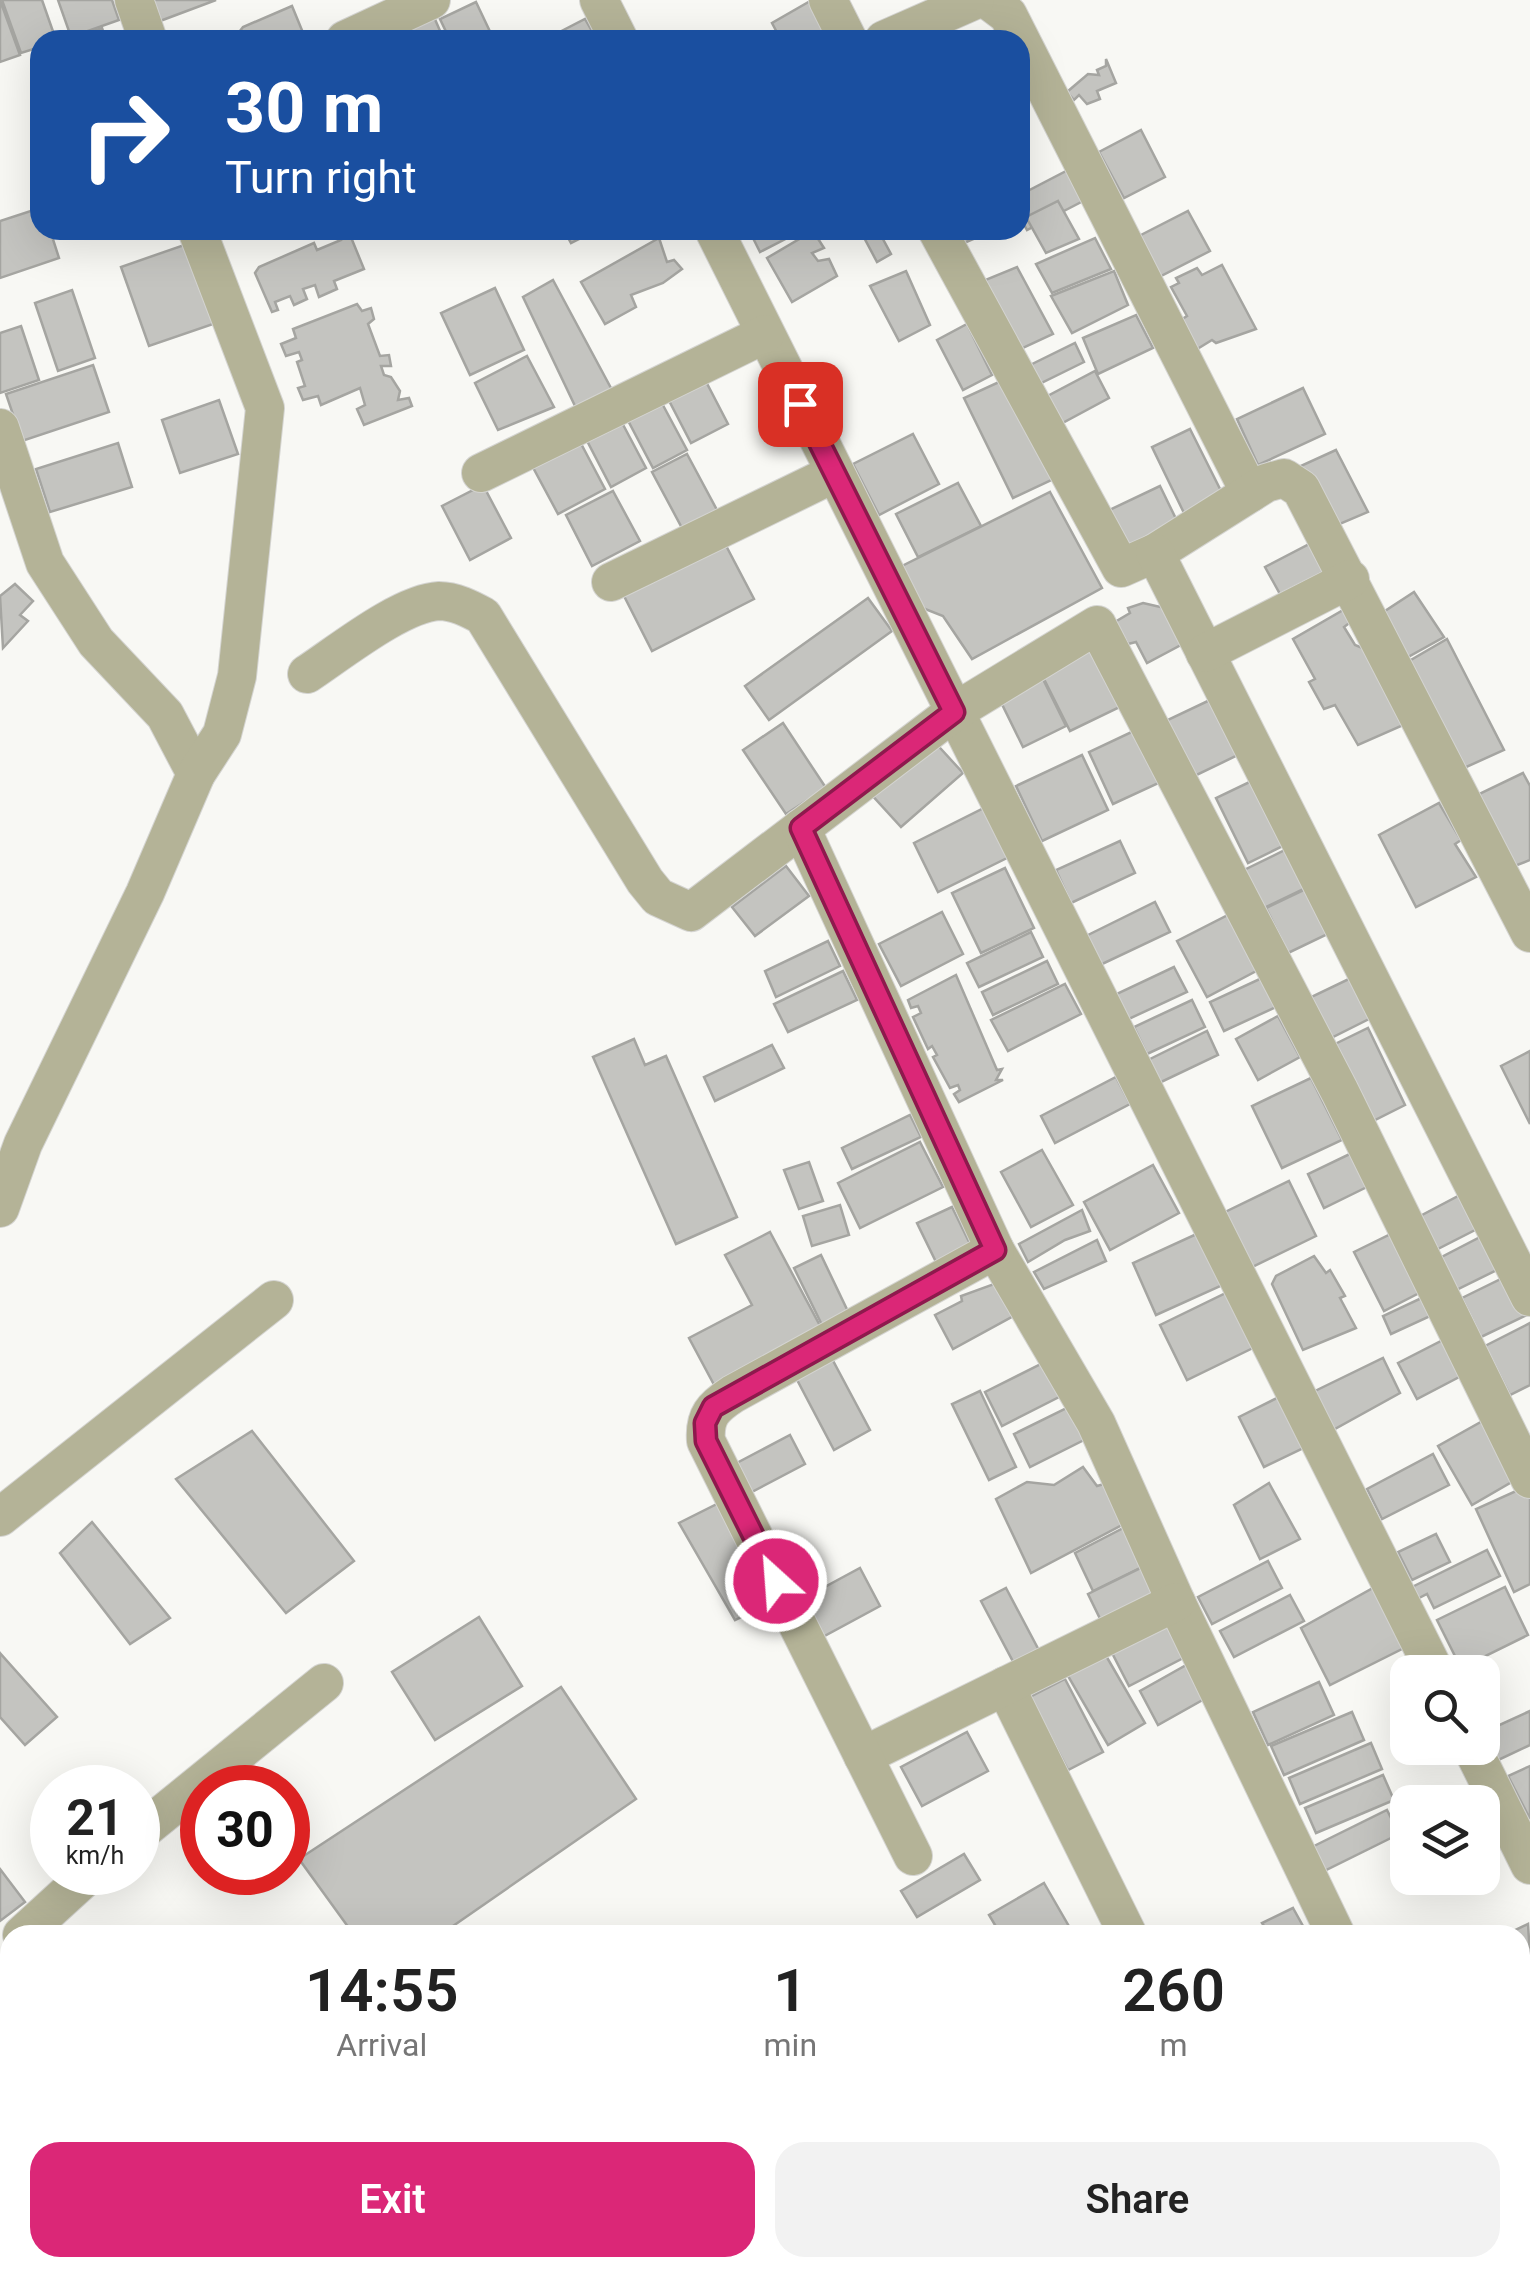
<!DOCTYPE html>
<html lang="en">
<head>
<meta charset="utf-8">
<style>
  body { margin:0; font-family:Roboto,sans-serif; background:#f2f2f2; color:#222; height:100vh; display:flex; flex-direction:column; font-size:38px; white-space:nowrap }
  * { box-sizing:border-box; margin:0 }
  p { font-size:32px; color:#767676 }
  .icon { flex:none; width:55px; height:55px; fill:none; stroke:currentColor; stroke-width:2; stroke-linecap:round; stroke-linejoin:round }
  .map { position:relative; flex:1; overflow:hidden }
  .drawer { position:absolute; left:0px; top:1925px; width:1530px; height:352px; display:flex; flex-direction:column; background:#fff; border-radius:30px 30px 0 0; box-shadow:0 10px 40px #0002 }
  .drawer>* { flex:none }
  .hud { position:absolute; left:30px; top:30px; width:1000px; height:210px; border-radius:30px; box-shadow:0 10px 40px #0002; background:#1a4fa0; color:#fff; overflow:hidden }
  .controls { position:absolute; left:1390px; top:1655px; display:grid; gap:20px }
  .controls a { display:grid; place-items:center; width:110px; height:110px; border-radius:20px; background:#fff; box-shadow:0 10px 40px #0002; font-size:50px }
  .speed { position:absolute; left:30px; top:1765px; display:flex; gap:20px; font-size:50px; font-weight:700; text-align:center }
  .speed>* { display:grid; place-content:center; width:130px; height:130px; border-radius:50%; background:#fff; box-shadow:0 10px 40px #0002; line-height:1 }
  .speed small { font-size:25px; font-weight:400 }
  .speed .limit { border:15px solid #d22; background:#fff; color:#111 }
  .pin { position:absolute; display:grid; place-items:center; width:85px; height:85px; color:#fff; margin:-42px; border-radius:20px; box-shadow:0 5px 15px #0006 }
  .me { position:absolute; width:110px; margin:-55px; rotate:334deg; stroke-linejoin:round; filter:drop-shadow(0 0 8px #0008) }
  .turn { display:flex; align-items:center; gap:35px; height:210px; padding:0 30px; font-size:45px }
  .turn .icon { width:130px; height:130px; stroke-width:2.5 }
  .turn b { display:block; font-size:70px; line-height:85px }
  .eta { display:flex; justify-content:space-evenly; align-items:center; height:170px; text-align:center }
  .eta b { font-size:60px; font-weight:600; line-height:70px }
  .primary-button { display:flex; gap:20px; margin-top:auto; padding:20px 30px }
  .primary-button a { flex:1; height:115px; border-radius:30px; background:#db2777; color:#fff; font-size:40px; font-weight:600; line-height:115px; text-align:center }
  .primary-button a+a { background:#f2f2f2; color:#222 }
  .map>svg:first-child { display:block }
  .building { fill:#c4c4c0; stroke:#a5a5a1; stroke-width:2.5 }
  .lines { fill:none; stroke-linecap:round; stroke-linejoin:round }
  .minor-casing { stroke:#d4d4d1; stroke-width:40 }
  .path { stroke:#999996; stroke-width:6; stroke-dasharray:5 8; stroke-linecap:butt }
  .minor { stroke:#b4b397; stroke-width:38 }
  .route-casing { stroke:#8e194d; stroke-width:25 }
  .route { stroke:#db2777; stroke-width:18 }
</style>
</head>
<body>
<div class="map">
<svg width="1530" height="2277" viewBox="0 0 1530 2277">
  <rect width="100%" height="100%" fill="#f8f8f4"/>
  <g class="building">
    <path d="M0,0L20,55L0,62Z"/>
    <path d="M2,0H42L56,40H40V47L21,53Z"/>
    <path d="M58,0H112L119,20L71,37Z"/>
    <path d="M144,0H216L152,24Z"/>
    <path d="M812,0L834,40H781L772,23Z"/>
    <path d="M476,2L494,40H450L440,19Z"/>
    <path d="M292,6L306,40H233L243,27Z"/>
    <path d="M434,17L444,40H414L409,27Z"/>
    <path d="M585,19L597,40H544Z"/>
    <path d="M102,28L106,40H66Z"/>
    <path d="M1106,59L1116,83L1097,91L1100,99L1087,104L1079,95L1074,100L1067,92L1088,74L1099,75L1097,70L1106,66Z"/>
    <path d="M1141,130L1165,177L1124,198L1099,152Z"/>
    <path d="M1072,168L1087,199L1027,230L1020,217V195Z"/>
    <path d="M1058,201L1079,239L1046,253L1026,217Z"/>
    <path d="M40,208V230H50L59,258L0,278V221Z"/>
    <path d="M1188,211L1210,251L1159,277L1139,236Z"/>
    <path d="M348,230L364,269L334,281L337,289L319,297L315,285L303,289L307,299L294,305L290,296L275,302L278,310L272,312L255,273L259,267L314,243L317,250L341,240L339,234Z"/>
    <path d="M564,230H597L571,243Z"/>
    <path d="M749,230H803L760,252Z"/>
    <path d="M860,230H878L891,254L877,262Z"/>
    <path d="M941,230H994L950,249Z"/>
    <path d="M813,231L824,248L812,253L818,261L829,259L837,276L792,302L767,258Z"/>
    <path d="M659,238L667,262L674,260L682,269L663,283L631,295L636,307L605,324L581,282Z"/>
    <path d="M1095,238L1111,269L1052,293L1036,264Z"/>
    <path d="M187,244L216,323L149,346L121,267Z"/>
    <path d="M1222,265L1256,329L1216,343L1212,340L1194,351L1179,321L1187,316L1171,287L1179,283L1176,278L1197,268L1202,275Z"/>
    <path d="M1017,267L1053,334L1012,353L973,285Z"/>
    <path d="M906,271L930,325L899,341L870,286Z"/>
    <path d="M1114,271L1128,305L1072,333L1051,296Z"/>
    <path d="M553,280L612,390L576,408L523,297Z"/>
    <path d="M495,288L524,350L470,375L441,313Z"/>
    <path d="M72,290L95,358L58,371L35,303Z"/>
    <path d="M357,304L362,311L371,308L374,319L368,324L380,356L389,355L391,366H381L384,375L391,377L400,391L398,400L409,398L412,406L364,425L357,409L365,405L360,388L321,405L318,396L303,400L298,388L305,386L297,362L302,360L299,352L286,356L281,344L296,338L293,329Z"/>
    <path d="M1136,315L1153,348L1098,374L1083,338Z"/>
    <path d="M967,324L992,375L963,390L937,340Z"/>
    <path d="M21,326L39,380L0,393V333Z"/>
    <path d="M1075,343L1084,362L1029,389L1020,370Z"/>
    <path d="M527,356L554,407L498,430L475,383Z"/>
    <path d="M93,365L109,412L22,441L6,394Z"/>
    <path d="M700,370L728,424L691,443L663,389Z"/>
    <path d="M1095,371L1109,398L1055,427L1040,400Z"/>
    <path d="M1010,377L1058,477L1013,498L964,398Z"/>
    <path d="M1303,388L1325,434L1258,465L1237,419Z"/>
    <path d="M657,394L687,450L653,468L623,411Z"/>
    <path d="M219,400L238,454L180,473L162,420Z"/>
    <path d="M619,417L646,468L611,487L584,435Z"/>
    <path d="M1190,429L1223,495L1184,513L1152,447Z"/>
    <path d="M913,434L939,484L879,515L853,464Z"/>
    <path d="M577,436L605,489L558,514L529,460Z"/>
    <path d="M118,443L132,487L50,512L36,469Z"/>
    <path d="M1336,450L1368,512L1328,529L1294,469Z"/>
    <path d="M687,454L717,510L682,528L652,472Z"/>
    <path d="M958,483L981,526L918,557L896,514Z"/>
    <path d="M483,485L511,538L470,560L442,506Z"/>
    <path d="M1160,486L1178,523L1118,550L1101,514Z"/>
    <path d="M613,491L640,541L592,566L566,515Z"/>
    <path d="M1050,492L1102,588L972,659L943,616L920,607L898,568Z"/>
    <path d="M722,538L754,599L652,651L621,590Z"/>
    <path d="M1319,539L1334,566L1280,594L1265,567Z"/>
    <path d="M15,584L33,601L20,615L28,621L3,648L0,596Z"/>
    <path d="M1414,592L1444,637L1408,657L1382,613Z"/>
    <path d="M868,598L892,631L769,720L745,686Z"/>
    <path d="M1143,603L1178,611L1194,638L1147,663L1136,642L1128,644L1115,622L1130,613L1128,608Z"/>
    <path d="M1345,609L1352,621L1344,627L1355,645L1365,649L1408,723L1358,745L1335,705L1324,709L1309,682L1315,679L1293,639Z"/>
    <path d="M1447,639L1504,750L1455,772L1404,664Z"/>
    <path d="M1092,641L1124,705L1070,731L1038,667Z"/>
    <path d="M1039,671L1066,726L1023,747L996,692Z"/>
    <path d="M1210,700L1238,755L1184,781L1157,725Z"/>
    <path d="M783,723L826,788L786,814L743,750Z"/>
    <path d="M1138,729L1163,781L1113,804L1089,752Z"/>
    <path d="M931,738L963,773L901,827L870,793Z"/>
    <path d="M1082,755L1108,810L1042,841L1016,786Z"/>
    <path d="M1523,773L1530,786V860L1512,867L1477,795Z"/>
    <path d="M1260,777L1291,842L1248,863L1216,798Z"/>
    <path d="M1439,803L1461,840L1455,844L1476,877L1416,907L1379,835Z"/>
    <path d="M984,808L1009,857L938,892L914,843Z"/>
    <path d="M1120,841L1135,873L1071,903L1056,870Z"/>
    <path d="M1293,846L1312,885L1260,910L1240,872Z"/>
    <path d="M786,866L809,896L755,936L732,907Z"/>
    <path d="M1005,868L1034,928L981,953L952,893Z"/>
    <path d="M1312,886L1334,931L1288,953L1266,908Z"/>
    <path d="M1155,902L1170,932L1100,965L1086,936Z"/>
    <path d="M942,912L963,954L901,986L879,944Z"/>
    <path d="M1230,914L1260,969L1207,997L1177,941Z"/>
    <path d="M1031,932L1043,957L979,987L967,963Z"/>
    <path d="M828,941L840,966L776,997L765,971Z"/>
    <path d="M1047,961L1058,984L993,1015L982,992Z"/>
    <path d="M1174,967L1187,992L1120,1023L1108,998Z"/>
    <path d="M843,971L857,1000L788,1032L774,1004Z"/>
    <path d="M956,975L997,1070L1002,1069L996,1080H1003L959,1102L954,1094L960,1090L958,1085L950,1088L933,1057L937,1055L932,1046L928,1049L913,1017L921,1013L918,1006L911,1008L908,1000Z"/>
    <path d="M1262,978L1276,1007L1224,1031L1210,1002Z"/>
    <path d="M1351,978L1371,1018L1327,1040L1307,999Z"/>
    <path d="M1065,984L1081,1014L1008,1051L991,1020Z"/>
    <path d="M1192,1000L1205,1027L1147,1054L1134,1027Z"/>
    <path d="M1278,1016L1300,1057L1258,1080L1236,1039Z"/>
    <path d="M1368,1028L1405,1105L1371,1122L1333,1045Z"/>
    <path d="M1207,1031L1218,1055L1159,1083L1148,1060Z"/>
    <path d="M634,1039L645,1065L666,1056L737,1217L676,1244L593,1057Z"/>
    <path d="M772,1045L784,1068L715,1101L704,1077Z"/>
    <path d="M1530,1051V1124L1501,1066Z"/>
    <path d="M1116,1077L1130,1104L1055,1143L1041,1116Z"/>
    <path d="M1311,1078L1342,1140L1282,1168L1252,1106Z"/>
    <path d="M910,1115L921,1137L852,1169L842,1148Z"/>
    <path d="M920,1142L943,1187L860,1228L838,1183Z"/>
    <path d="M1042,1150L1073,1205L1031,1227L1001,1172Z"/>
    <path d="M1356,1151L1373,1184L1324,1208L1308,1174Z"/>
    <path d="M809,1162L823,1201L799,1209L784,1170Z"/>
    <path d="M1153,1165L1179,1213L1110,1250L1084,1202Z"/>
    <path d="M1289,1181L1316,1236L1250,1268L1223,1213Z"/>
    <path d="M1462,1194L1479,1228L1422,1257L1405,1224Z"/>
    <path d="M840,1205L849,1235L812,1246L803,1216Z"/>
    <path d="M952,1207L973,1250L938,1266L917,1223Z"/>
    <path d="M1082,1210L1090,1231L1065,1240L1028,1262L1019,1244Z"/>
    <path d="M1397,1231L1427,1289L1384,1311L1354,1252Z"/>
    <path d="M770,1232L826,1337L719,1394L689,1338L752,1305L725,1255Z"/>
    <path d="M1201,1232L1225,1284L1156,1315L1133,1263Z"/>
    <path d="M1488,1233L1505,1266L1446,1295L1430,1263Z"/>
    <path d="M1097,1240L1106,1261L1044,1289L1034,1272Z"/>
    <path d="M821,1255L853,1322L827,1335L794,1268Z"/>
    <path d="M1314,1256L1326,1273L1330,1270L1345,1296L1340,1298L1356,1328L1303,1350L1272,1284L1276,1276Z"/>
    <path d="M1507,1276L1527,1315L1481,1337L1462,1298Z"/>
    <path d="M1005,1280L1017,1314L953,1349L935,1315L962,1301L961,1296Z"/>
    <path d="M1228,1292L1255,1347L1187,1380L1160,1325Z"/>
    <path d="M1428,1295L1437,1313L1391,1334L1383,1316Z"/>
    <path d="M1530,1323V1385L1510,1395L1485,1346Z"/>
    <path d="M1445,1339L1463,1375L1417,1399L1398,1363Z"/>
    <path d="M830,1355L870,1430L834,1450L794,1374Z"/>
    <path d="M1383,1358L1400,1393L1333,1430L1313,1392Z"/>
    <path d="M1045,1362L1063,1395L1002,1426L985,1392Z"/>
    <path d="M980,1391L1016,1467L989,1480L952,1404Z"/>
    <path d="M1287,1393L1312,1444L1264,1467L1239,1417Z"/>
    <path d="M1075,1404L1092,1436L1030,1467L1014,1434Z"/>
    <path d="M1488,1418L1522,1476L1472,1505L1438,1446Z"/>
    <path d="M252,1431L354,1561L286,1613L176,1479Z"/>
    <path d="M790,1435L805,1464L748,1494L733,1465Z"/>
    <path d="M1433,1454L1449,1485L1382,1519L1367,1489Z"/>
    <path d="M1083,1467L1097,1486L1104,1484L1124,1524L1031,1573L996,1499L1027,1482L1054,1485Z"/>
    <path d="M1269,1483L1300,1539L1260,1559L1234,1505Z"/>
    <path d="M1525,1487L1530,1498V1584L1514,1592L1476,1509Z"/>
    <path d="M725,1500L772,1602L735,1620L679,1523Z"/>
    <path d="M92,1522L170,1618L130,1644L60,1553Z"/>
    <path d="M1133,1523L1152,1562L1093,1591L1075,1553Z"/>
    <path d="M1436,1534L1450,1562L1412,1580L1398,1552Z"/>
    <path d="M1487,1550L1500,1576L1434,1608L1427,1594L1417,1599L1412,1587Z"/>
    <path d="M1268,1561L1282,1588L1212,1624L1198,1597Z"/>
    <path d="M1147,1565L1166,1604L1107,1633L1088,1594Z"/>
    <path d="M860,1568L880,1606L817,1640L797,1602Z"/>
    <path d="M1505,1587L1528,1635L1461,1668L1437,1620Z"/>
    <path d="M1006,1588L1043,1658L1018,1671L981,1601Z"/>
    <path d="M1373,1588L1406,1647L1330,1685L1301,1628Z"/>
    <path d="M1290,1595L1304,1621L1234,1657L1220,1631Z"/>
    <path d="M1174,1615L1193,1653L1129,1686L1109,1647Z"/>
    <path d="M479,1617L522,1686L435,1740L392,1672Z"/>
    <path d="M0,1653L57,1717L25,1745L0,1717Z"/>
    <path d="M1105,1654L1145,1723L1108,1745L1068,1676Z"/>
    <path d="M1197,1659L1215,1693L1158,1725L1140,1691Z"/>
    <path d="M1065,1679L1103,1752L1068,1770L1030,1697Z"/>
    <path d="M1319,1682L1334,1715L1268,1745L1253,1712Z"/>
    <path d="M561,1687L636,1799L440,1935H354L299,1859Z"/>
    <path d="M1530,1711V1745L1494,1762L1482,1733Z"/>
    <path d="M1352,1712L1364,1740L1284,1775L1271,1746Z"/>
    <path d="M967,1732L988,1771L922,1806L901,1767Z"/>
    <path d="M1371,1743L1382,1769L1300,1804L1289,1778Z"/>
    <path d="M1530,1766V1819L1508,1776Z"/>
    <path d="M1383,1775L1394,1800L1316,1833L1305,1808Z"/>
    <path d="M1387,1810L1399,1834L1320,1873L1308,1849Z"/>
    <path d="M964,1854L980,1880L917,1917L901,1891Z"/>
    <path d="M0,1869L25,1902L0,1921Z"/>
    <path d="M1044,1883L1074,1935H1001L989,1915Z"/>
    <path d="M1293,1908L1308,1935H1242L1264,1926L1262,1923Z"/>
    <path d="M1528,1924L1530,1956L1520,1961V1935H1505Z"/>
    <path d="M3,1991L10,1998V2082L0,2091Z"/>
  </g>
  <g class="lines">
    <g class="minor-casing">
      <g id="minor">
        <path d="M134,0L148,40"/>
        <path d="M599,0L619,40"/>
        <path d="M828,0L848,40"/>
        <path d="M988,0L1008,15L1250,493"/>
        <path d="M345,40L431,0"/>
        <path d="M884,40L975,0"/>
        <path d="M714,230L1435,1672"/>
        <path d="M937,230L1121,568L1155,553L1266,483L1284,478L1301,489L1530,933"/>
        <path d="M0,428L45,563L96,642L165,715L196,774"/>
        <path d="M481,473L765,334"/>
        <path d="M1155,553L1530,1297"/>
        <path d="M611,582L835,473"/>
        <path d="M1205,653L1350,579"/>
        <path d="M307,674C339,653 401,603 439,601C455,601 470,609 483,616L645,881L658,897L691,912L954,712L1097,625L1340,1092L1530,1479"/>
        <path d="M801,828L995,1250L1096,1423L1176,1602L1336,1935"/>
        <path d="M0,1208L23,1144L145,893L196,774L222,734L237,676L265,408L197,230"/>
        <path d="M0,1517L274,1300"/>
        <path d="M1005,1686L1128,1935"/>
        <path d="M1472,1748L1530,1865"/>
        <path d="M863,1756L1176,1602"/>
        <path d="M138,1834L324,1683"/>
        <path d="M913,1856L706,1441C704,1416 713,1407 733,1394L995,1250"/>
        <path d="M22,1935L91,1872"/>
        <path d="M0,2171L10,2183"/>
      </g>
    </g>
    <path class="path" d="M472,2268L473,2277"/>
    <use href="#minor" class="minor"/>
  </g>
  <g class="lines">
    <g class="route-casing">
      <path id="route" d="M776,1581L706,1441L705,1423L713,1407L995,1250L801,828L954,712L800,404"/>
    </g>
    <use href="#route" class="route"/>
  </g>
</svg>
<div class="controls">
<a><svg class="icon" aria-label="search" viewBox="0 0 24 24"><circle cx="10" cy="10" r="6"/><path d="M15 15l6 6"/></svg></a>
<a><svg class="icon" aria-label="layers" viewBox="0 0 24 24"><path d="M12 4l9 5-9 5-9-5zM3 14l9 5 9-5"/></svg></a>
</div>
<div class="speed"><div>21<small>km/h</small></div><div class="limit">30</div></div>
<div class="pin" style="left:800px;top:404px;background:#d93025"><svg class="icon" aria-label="arrive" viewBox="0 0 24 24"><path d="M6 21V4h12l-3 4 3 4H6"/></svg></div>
<svg class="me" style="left:776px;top:1581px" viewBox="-20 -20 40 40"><circle r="17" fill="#db2777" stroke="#fff" stroke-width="3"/><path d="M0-11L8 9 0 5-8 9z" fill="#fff"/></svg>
<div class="hud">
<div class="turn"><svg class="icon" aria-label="right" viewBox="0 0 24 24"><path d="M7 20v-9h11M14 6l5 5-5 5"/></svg><div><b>30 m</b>Turn right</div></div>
</div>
<section class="drawer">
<div class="eta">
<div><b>14:55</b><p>Arrival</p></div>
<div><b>1</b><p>min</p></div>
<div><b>260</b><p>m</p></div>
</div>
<div class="primary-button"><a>Exit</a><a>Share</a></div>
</section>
</div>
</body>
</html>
